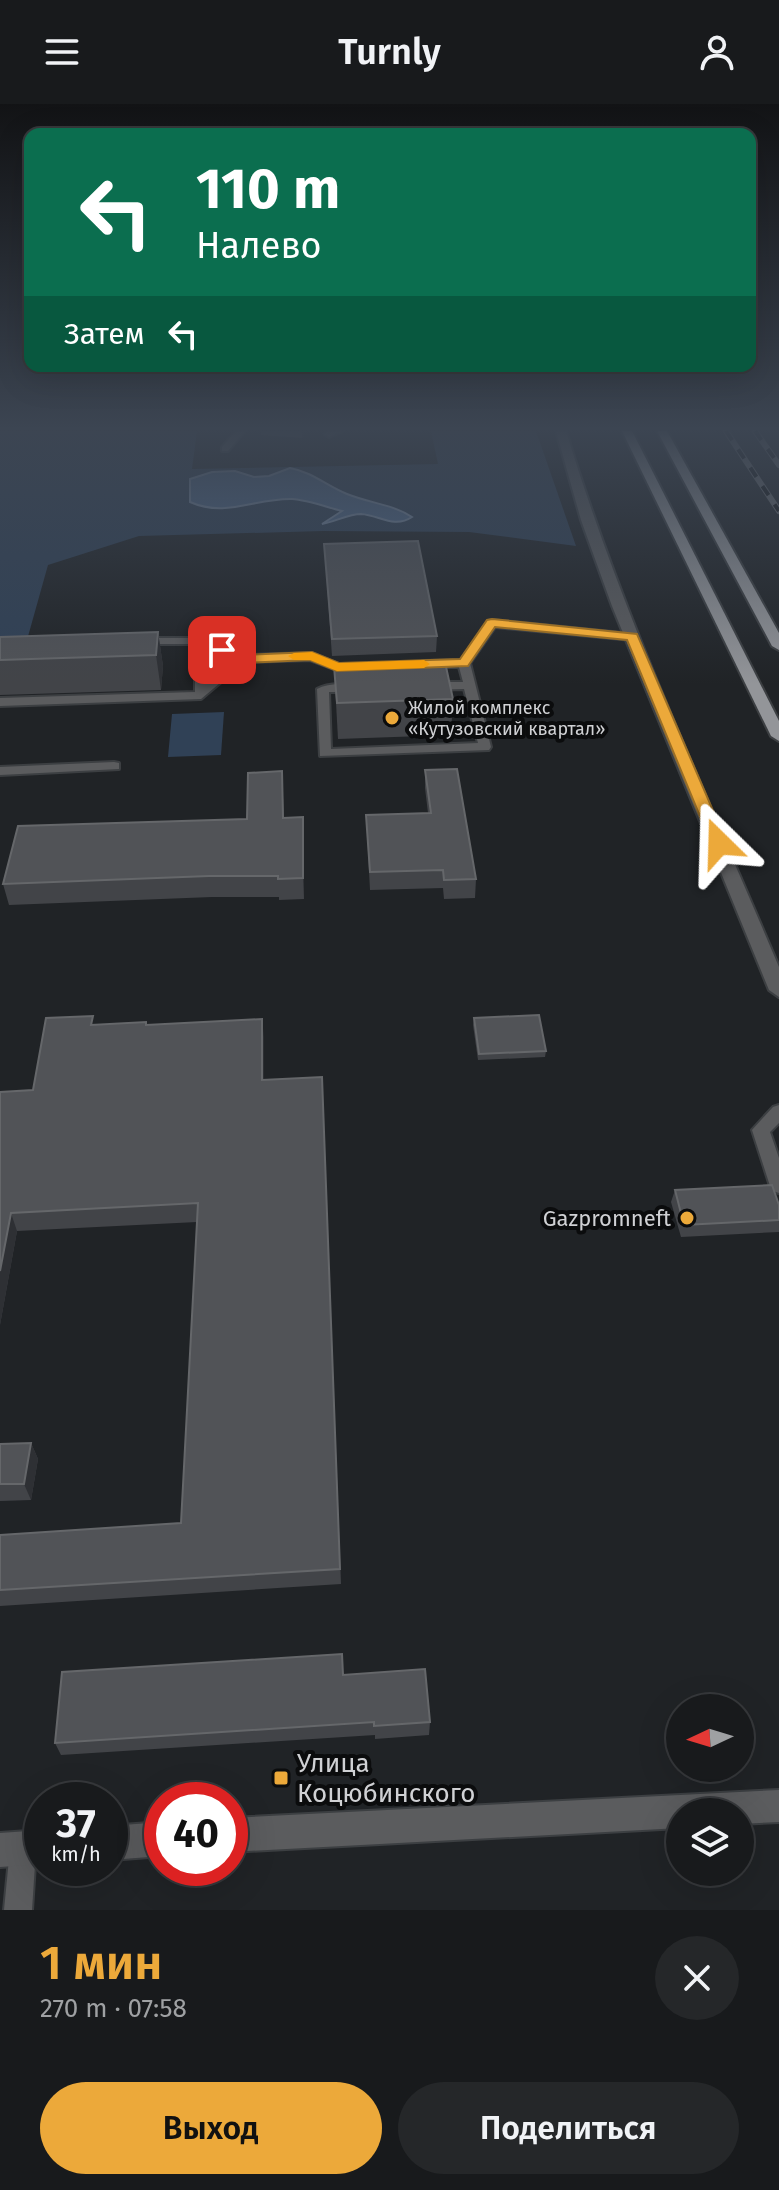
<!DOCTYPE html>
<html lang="ru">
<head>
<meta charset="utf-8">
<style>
  body { margin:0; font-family:"Fira Sans",sans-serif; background:#252729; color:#f1f3f6; height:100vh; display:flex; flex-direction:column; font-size:30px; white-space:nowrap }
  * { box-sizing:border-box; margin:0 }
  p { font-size:26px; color:#9fa1a3 }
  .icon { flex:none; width:44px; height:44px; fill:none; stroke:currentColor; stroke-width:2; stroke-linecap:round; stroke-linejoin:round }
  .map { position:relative; height:1806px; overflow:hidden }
  .panel { display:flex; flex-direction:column; background:#181a1c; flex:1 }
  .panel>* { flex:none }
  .top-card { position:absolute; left:24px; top:24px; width:732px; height:244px; border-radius:16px; box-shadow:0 8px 32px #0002,0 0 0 2px #36383b; background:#0b6e4f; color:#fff; overflow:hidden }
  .needle { width:52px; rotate:266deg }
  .fabs { position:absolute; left:666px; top:1590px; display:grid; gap:16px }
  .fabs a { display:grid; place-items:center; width:88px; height:88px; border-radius:50%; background:#181a1c; box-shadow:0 8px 32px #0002,0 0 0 2px #36383b; font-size:40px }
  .speed { position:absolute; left:24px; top:1678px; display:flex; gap:16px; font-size:40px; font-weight:700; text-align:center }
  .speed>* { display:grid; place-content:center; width:104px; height:104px; border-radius:50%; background:#181a1c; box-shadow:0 8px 32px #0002,0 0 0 2px #36383b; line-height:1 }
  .speed small { font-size:20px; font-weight:400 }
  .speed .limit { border:12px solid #d22; background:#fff; color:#111 }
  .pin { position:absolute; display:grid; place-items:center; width:68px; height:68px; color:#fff; margin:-34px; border-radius:16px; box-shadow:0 4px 12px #0006 }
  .me { position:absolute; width:88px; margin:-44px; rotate:338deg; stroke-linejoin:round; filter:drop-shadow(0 0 6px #0008) }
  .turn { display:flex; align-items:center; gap:28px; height:168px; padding:0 40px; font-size:36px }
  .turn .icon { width:104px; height:104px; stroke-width:2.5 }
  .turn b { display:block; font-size:56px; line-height:68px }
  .then { display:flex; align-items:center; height:76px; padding:0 40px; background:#0003; gap:16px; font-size:30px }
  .round { display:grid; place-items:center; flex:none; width:84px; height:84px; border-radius:42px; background:#252729 }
  .head { display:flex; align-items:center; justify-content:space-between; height:136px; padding:0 40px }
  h1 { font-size:48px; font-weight:600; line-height:60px; color:#eca93a }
  .cta { display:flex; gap:16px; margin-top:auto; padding:16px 40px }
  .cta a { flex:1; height:92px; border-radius:48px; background:#eca93a; color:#111; font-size:32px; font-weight:600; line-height:92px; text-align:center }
  .cta a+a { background:#252729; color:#f1f3f6 }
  header { display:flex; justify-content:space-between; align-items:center; height:104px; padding:0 40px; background:#181a1c; font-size:36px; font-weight:600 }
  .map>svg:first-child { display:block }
  .green { fill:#304156 }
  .water { fill:#4f6a8d; stroke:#7689a2; stroke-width:2 }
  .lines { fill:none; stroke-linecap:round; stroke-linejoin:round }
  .service-casing { stroke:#3c3f42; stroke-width:4 }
  .minor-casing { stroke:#3c3f42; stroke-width:4 }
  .tertiary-casing { stroke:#3c3f42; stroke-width:4 }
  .primary-casing { stroke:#3c3f42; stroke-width:4 }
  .service { fill:#5b5c5e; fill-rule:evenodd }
  .minor { fill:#5b5c5e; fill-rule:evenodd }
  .tertiary { fill:#5b5c5e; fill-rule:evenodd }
  .primary { fill:#939599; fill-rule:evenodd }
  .rail-casing { stroke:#707275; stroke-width:6 }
  .rail { stroke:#0b0c0d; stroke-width:4; stroke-dasharray:11; stroke-linecap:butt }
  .wall { fill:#424448 }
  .shaded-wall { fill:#2e3034 }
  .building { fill:#515357; stroke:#65676a; stroke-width:2 }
  .route { fill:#eca93a; stroke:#996e26; stroke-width:2 }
  .slow { fill:#f59e0b }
  .poi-dot { fill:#eca93a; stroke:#0b0c0d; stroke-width:3 }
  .labels { text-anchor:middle; stroke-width:8; stroke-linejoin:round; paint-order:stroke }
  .far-poi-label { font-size:18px; fill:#d0d1d4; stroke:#0b0c0d; text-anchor:start }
  .poi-label { font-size:22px; fill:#d0d1d4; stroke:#0b0c0d; text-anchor:end }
  .near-poi-label { font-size:26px; fill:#d0d1d4; stroke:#0b0c0d; text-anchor:start }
</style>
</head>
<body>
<header><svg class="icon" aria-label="menu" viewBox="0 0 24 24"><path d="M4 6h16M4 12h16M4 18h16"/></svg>Turnly<svg class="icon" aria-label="person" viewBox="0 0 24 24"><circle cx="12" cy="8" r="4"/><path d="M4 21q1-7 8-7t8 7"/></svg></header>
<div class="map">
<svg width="779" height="1806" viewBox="0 0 779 1806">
  <rect width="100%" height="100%" fill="#202326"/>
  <g class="green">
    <path d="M0,327H197L192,365L438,360L431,327H536L576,442L469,428L323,427L139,432L48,461L27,536L0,537Z"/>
    <path d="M224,608L221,651L168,653L172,610Z"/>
  </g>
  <path class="water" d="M290,364C312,368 327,382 347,390C369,399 392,400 412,413C394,425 379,411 361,410C349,410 334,418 322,420L342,407C326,403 308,396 292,395C255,394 226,414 190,398V375L212,368L235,367L254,373L269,372Z"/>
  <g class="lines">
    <g class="service-casing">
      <g id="service">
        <path d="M236,327H245L228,347H222V343Z"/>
        <path d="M492,516L632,530L638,533L632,536L495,523L470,559L491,643L489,646L320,652L317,585C327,579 353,578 363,584L357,588H329L331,645L478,639L464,585L428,586L422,582L428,578H463L459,563H423L417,560L423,557L461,556L488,517Z"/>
        <path d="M201,534L244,551L312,549L339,560H356L362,563L356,566H337L310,556L245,558L201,595L0,602V594L195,588V540H138L132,537L138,534ZM207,544L234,556L207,580Z"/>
        <path d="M114,658L119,659V665L0,671V663Z"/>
        <path d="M779,1001V1019L770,1028L779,1054V1089L773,1087L770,1082L752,1026L773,1003Z"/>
        <path d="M23,1732L32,1736L36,1745L32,1806H4L10,1745L14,1736Z"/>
      </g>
    </g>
    <g class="minor-casing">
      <g id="minor">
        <path d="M328,327H343L329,333L324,330Z"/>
        <path d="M779,1686V1718L740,1720V1708H680V1724L230,1748V1714Z"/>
        <path d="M162,1718V1752L110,1756V1722Z"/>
        <path d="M42,1726V1760L0,1763V1729Z"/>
      </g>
    </g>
    <g class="tertiary-casing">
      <path id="tertiary" d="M556,327H566C622,511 704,686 779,863V893L769,886L612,502L581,416Z"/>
    </g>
    <g class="primary-casing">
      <g id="primary">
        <path d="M622,327H632L779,617V637L771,632Z"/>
        <path d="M657,327H667L779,529V546L772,542Z"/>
      </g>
    </g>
    <use href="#service" class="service"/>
    <use href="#minor" class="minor"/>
    <use href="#tertiary" class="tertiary"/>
    <use href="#primary" class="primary"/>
    <g class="rail-casing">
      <g id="rail">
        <path d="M726,327L779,407"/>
        <path d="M755,327L779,361"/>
      </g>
    </g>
    <use href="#rail" class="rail"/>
  </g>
  <g class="wall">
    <path d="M261,327H307L302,334L261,331Z"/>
    <path d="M324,440L437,532L436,548L332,552Z"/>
    <path d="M158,528L163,562L161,586L0,591V533Z"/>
    <path d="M334,562L453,595L451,631L338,635Z"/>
    <path d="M425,666L476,775L475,794L444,795L443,784L370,786L366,711L428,709L425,684Z"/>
    <path d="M282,667L284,714L304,733V795L279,796V793H212L9,801L3,780L247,715Z"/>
    <path d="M474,914L546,947L545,953L478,956L473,921Z"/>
    <path d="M95,921H146L264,933V976L322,973L341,1480L0,1502V1431L181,1419L197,1118L17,1127L0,1221V988L33,986Z"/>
    <path d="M675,1086L779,1101V1128L681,1133L671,1098Z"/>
    <path d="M31,1339L38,1355L31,1396L0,1397V1340Z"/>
    <path d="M344,1571L430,1618L429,1631L375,1635V1631L61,1651L55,1639Z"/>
  </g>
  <g class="shaded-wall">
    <path d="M302,327H307L302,334Z"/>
    <path d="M158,528L163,562L161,586L156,551Z"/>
    <path d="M303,713L304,733V795L303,774Z"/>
    <path d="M262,915L264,933V994L262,976Z"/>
    <path d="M11,1109L17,1127L0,1221V1167Z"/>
    <path d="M31,1339L38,1355L31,1396L24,1380Z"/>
  </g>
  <g class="building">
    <path d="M418,437L437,532L332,535L324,440Z"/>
    <path d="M158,528L156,551L0,556V533Z"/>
    <path d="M445,558L453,595L337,599L334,562Z"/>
    <path d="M457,665L476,775L444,776L443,766L370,768L366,711L431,709L425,666Z"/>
    <path d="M282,667L283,714L303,713V774L278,775V772H209L3,780L18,722L247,715L248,669Z"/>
    <path d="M539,911L546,947L479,950L474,914Z"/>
    <path d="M93,912L91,921L146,918V921L262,915V976L322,973L340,1465L0,1486V1431L181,1419L198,1099L11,1109L0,1167V988L33,986L46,914Z"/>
    <path d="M772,1081L779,1101V1116L684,1121L675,1086Z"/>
    <path d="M31,1339L24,1380H0V1340Z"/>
    <path d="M342,1550L343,1571L425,1565L430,1618L374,1622V1618L55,1639L62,1568Z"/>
  </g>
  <linearGradient id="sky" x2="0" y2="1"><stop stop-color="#121315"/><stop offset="0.56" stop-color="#3c4552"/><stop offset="1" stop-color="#3c4552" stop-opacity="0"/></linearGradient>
  <rect width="779" height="580" fill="url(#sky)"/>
  <path class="route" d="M492,515L637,530L727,739L724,743H713L711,739L627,536L495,523L468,562L337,567L310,556L242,559L215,546L222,542L244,551L312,548L339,559L460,555L487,516Z"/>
  <path class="slow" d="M312,548L339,559L424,556L430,560L424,564L337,567L310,556H294L288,552L294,549Z"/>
  <g class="poi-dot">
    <circle cx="392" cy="614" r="8"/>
    <circle cx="687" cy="1114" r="8"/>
    <rect x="273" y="1666" width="16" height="16" rx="4"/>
  </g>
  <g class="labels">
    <g class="far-poi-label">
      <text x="408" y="610">Жилой комплекс<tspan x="408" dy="21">«Кутузовский квартал»</tspan></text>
    </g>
    <g class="poi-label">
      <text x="671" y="1122">Gazpromneft</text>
    </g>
    <g class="near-poi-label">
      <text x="297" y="1668">Улица<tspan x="297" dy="30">Коцюбинского</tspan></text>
    </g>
  </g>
</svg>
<div class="fabs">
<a><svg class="needle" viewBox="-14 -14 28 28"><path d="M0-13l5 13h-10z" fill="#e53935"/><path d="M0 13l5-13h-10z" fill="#9fa1a3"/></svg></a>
<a><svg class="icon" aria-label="layers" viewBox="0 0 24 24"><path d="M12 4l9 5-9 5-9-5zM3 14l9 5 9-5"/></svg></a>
</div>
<div class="speed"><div>37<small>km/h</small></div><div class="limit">40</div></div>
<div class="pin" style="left:222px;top:546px;background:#d93025"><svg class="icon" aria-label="arrive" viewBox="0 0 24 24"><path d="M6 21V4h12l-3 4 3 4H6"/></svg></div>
<svg class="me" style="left:719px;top:739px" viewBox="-20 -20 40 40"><path d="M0-17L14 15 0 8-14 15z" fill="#eca93a" stroke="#fff" stroke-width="4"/></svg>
<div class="top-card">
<div class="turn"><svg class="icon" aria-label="left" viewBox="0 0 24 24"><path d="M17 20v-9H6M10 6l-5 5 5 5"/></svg><div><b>110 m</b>Налево</div></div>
<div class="then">Затем<svg class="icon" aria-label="left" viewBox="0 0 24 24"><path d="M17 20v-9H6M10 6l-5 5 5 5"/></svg></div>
</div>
</div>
<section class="panel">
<div class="head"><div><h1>1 мин</h1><p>270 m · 07:58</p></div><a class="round"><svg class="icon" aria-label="close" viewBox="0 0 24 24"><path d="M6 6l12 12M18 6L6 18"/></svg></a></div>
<div class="cta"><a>Выход</a><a>Поделиться</a></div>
</section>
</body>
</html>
